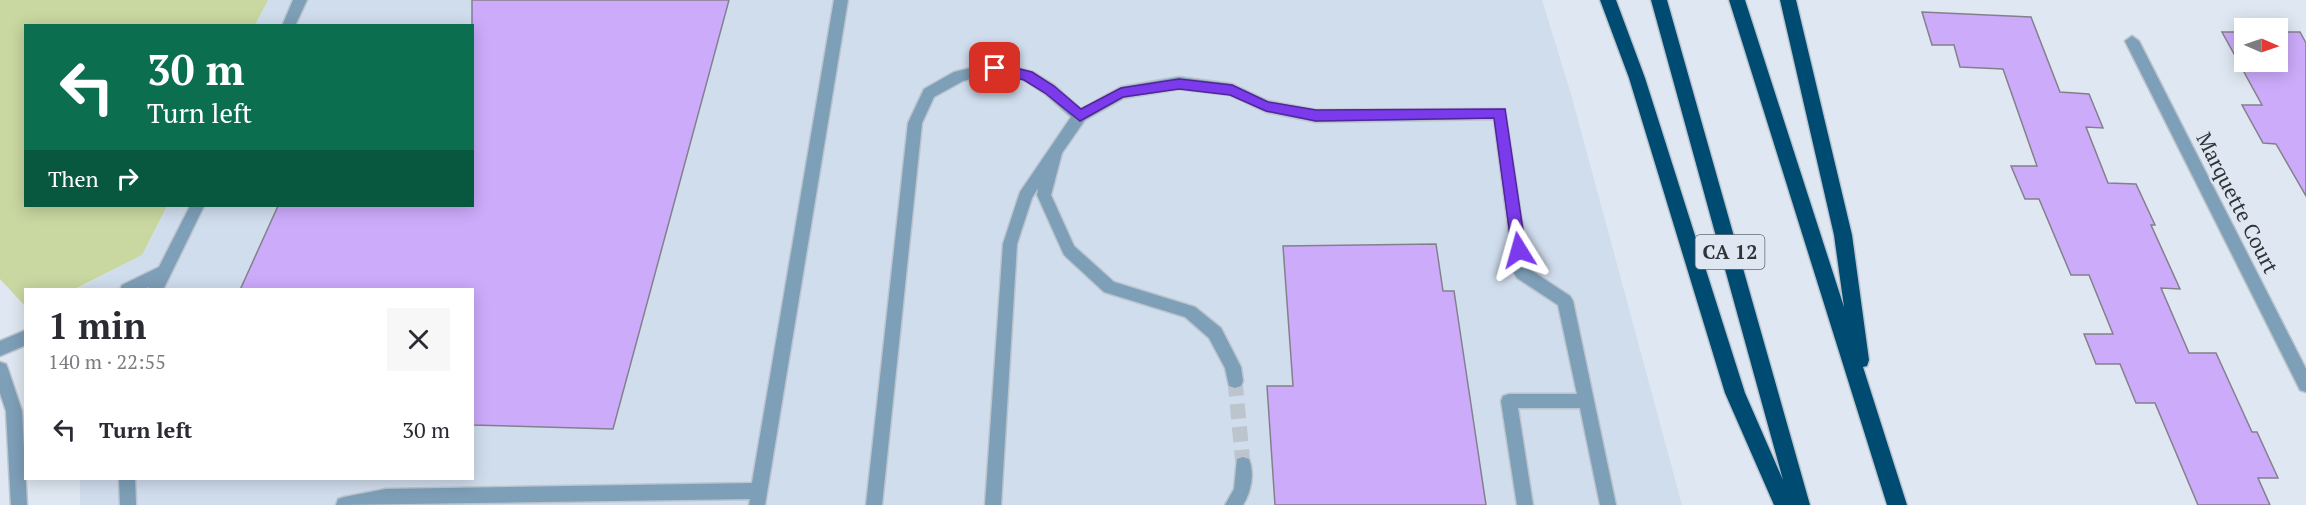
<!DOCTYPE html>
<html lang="en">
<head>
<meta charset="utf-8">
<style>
  body { margin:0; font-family:"PT Serif",serif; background:#f7f7f7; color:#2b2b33; height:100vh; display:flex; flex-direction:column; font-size:22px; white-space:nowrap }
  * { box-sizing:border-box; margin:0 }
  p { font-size:20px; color:#7c7c81 }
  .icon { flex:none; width:33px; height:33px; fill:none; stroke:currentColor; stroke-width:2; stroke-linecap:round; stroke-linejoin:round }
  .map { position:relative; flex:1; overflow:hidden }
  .details { position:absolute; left:24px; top:288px; width:450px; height:192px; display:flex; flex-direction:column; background:#fff; border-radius:0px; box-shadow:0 3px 15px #0003 }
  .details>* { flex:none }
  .hud { position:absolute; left:24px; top:24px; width:450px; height:183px; border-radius:0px; box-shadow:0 3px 15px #0003; background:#0b6e4f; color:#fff; overflow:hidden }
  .needle { width:39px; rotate:92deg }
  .controls { position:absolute; left:2234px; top:18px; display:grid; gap:12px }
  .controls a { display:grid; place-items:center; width:54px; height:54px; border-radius:0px; background:#fff; box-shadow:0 3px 15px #0003; font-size:30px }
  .pin { position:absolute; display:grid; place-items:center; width:51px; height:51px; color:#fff; margin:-26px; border-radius:12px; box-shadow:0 3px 9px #0006 }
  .me { position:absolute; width:66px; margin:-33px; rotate:352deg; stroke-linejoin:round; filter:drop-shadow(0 0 4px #0008) }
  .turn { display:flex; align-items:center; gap:21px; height:126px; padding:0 24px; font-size:27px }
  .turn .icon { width:78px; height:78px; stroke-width:2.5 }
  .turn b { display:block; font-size:42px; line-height:51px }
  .then { display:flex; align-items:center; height:57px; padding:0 24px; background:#0003; gap:12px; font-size:22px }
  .round { display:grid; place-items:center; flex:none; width:63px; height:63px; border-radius:0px; background:#f7f7f7 }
  .summary { display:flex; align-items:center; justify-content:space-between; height:102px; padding:0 24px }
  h1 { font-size:36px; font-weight:700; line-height:45px }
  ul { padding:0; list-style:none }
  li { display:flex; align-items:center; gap:18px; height:78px; padding:0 24px }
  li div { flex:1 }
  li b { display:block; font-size:22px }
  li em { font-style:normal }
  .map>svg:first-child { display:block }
  .built { fill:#d0dded }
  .green { fill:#c9d7a0 }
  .building { fill:#ccabfb; stroke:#84808b; stroke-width:1.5 }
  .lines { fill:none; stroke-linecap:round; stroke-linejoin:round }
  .minor-tunnel { stroke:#bcc4cd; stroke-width:15; stroke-dasharray:15 8; stroke-linecap:butt }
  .minor-casing { stroke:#bcc4cd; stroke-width:3 }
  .highway-casing { stroke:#bcc4cd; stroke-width:3 }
  .minor { fill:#7e9fb8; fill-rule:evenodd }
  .highway { fill:#004b72; fill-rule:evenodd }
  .route { fill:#7c3aed; stroke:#51269a; stroke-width:1.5 }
  .labels { text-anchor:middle; stroke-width:4.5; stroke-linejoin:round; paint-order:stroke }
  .shield { fill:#dfe8f2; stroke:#64696f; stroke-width:1.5 }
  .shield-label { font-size:20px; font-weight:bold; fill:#303337 }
  .street-label { font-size:21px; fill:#303337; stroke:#dfe8f2 }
</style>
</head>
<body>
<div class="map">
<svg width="2306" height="505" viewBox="0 0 2306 505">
  <rect width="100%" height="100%" fill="#dfe8f2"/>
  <path class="built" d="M268,0H1542L1571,94L1682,505H80V479L472,478V290H75L142,255L167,206H472V26L255,25Z"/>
  <path class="green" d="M0,0H268L255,25L26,26V206H167L142,255L75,289L26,290L25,306L0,279Z"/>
  <g class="building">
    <path d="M472,0H729L613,429L472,425V290H240L278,206H472Z"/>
    <path d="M1922,12L2031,17L2060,92L2089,94L2103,128L2086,127L2108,183L2136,184L2155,225H2151L2180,289L2161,288L2189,353H2216L2252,432H2257L2278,478H2258L2270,505H2198L2155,403H2136L2120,364H2096L2084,334H2113L2089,275H2071L2039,199H2025L2011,166H2037L2003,69L1960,67L1954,45H1932Z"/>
    <path d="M2222,32H2244V62H2277V32H2300L2306,43V196L2276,144L2263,143L2242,105H2262Z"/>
    <path d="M1436,244L1443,291H1454L1486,505H1275L1267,386H1293L1283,246Z"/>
  </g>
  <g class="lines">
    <path class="minor-tunnel" d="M1235,381L1243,465"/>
    <g class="minor-casing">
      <g id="minor">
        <path d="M293,0H307L295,26H282Z"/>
        <path d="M834,0H848L765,505H749L750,499L336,505L338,499L344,497L386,489L752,483Z"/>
        <path d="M2132,36L2139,41L2306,369V392L2300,390L2125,41Z"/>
        <path d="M995,62L1033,72L1054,85L1081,109L1121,87L1179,77L1232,84L1268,101L1316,110L1505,109L1529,269L1570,296L1573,301L1616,505H1600L1580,408H1518L1533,505H1517L1501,401L1503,396L1509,394H1577L1558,305L1517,278L1514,273L1494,119L1316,122L1266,112L1230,95L1179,89L1124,98L1085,120L1062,153L1051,195L1074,246L1114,282L1195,307L1221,328L1241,367L1243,381L1241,386L1235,388L1229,386L1225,368L1209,338L1185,317L1104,292L1064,255L1037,195L1038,188L1032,198L1017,244L1001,505H985L1003,244L1020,192L1071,117L1044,93L1024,80L995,72L963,81L934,97L922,123L882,505H866L908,123L924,89L954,72Z"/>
        <path d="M190,206H204L163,290H148L149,287L143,290H120L122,285L159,267Z"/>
        <path d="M26,330V345L0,356V341Z"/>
        <path d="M0,362L6,364L8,369L22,411L27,505H11L6,411L0,393Z"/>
        <path d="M1243,457L1249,459C1255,474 1251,492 1243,505H1225L1234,489L1237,459Z"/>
        <path d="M119,478H135L136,505H120Z"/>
      </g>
    </g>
    <g class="highway-casing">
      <g id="highway">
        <path d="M1600,0H1616L1645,78L1745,393L1783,480L1651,0H1667L1810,505H1774L1725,393L1629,78Z"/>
        <path d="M1729,0H1745L1844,307L1834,235L1780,0H1796L1852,235L1869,360L1867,366L1863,367L1907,505H1887Z"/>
      </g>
    </g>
    <use href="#minor" class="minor"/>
    <use href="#highway" class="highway"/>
  </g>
  <path class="route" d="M995,63L1032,72L1054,86L1081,109L1121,88L1179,79L1232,85L1268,102L1316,110L1505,109L1526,250L1524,255H1514L1512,250L1494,118L1316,121L1266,111L1230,95L1179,89L1123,97L1080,121L1045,93L1024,80L990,71L988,68Z"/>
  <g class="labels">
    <rect class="shield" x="1695.5" y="235" width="69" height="34" rx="4.5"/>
    <g class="shield-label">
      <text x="1730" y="259">CA 12</text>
    </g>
    <g class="street-label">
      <text transform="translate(2237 203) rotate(63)" y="7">Marquette Court</text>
    </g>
  </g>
</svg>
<div class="controls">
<a><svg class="needle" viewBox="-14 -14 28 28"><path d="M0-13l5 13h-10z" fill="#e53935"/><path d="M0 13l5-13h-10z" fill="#7c7c81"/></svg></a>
</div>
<div class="pin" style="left:995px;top:68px;background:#d93025"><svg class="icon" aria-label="arrive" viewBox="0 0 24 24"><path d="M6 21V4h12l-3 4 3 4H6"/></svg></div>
<svg class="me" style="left:1519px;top:250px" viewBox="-20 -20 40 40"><path d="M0-17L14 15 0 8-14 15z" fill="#7c3aed" stroke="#fff" stroke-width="4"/></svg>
<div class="hud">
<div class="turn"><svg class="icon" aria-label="left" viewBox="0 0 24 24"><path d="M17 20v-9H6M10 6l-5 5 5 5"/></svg><div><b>30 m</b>Turn left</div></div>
<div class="then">Then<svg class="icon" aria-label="right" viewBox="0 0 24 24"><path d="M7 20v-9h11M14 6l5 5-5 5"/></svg></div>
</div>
<section class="details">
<div class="summary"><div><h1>1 min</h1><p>140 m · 22:55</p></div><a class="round"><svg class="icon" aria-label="close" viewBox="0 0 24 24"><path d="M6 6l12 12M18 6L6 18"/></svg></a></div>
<ul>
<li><svg class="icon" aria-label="left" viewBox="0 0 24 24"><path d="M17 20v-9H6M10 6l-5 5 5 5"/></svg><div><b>Turn left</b></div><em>30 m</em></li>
</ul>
</section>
</div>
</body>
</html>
